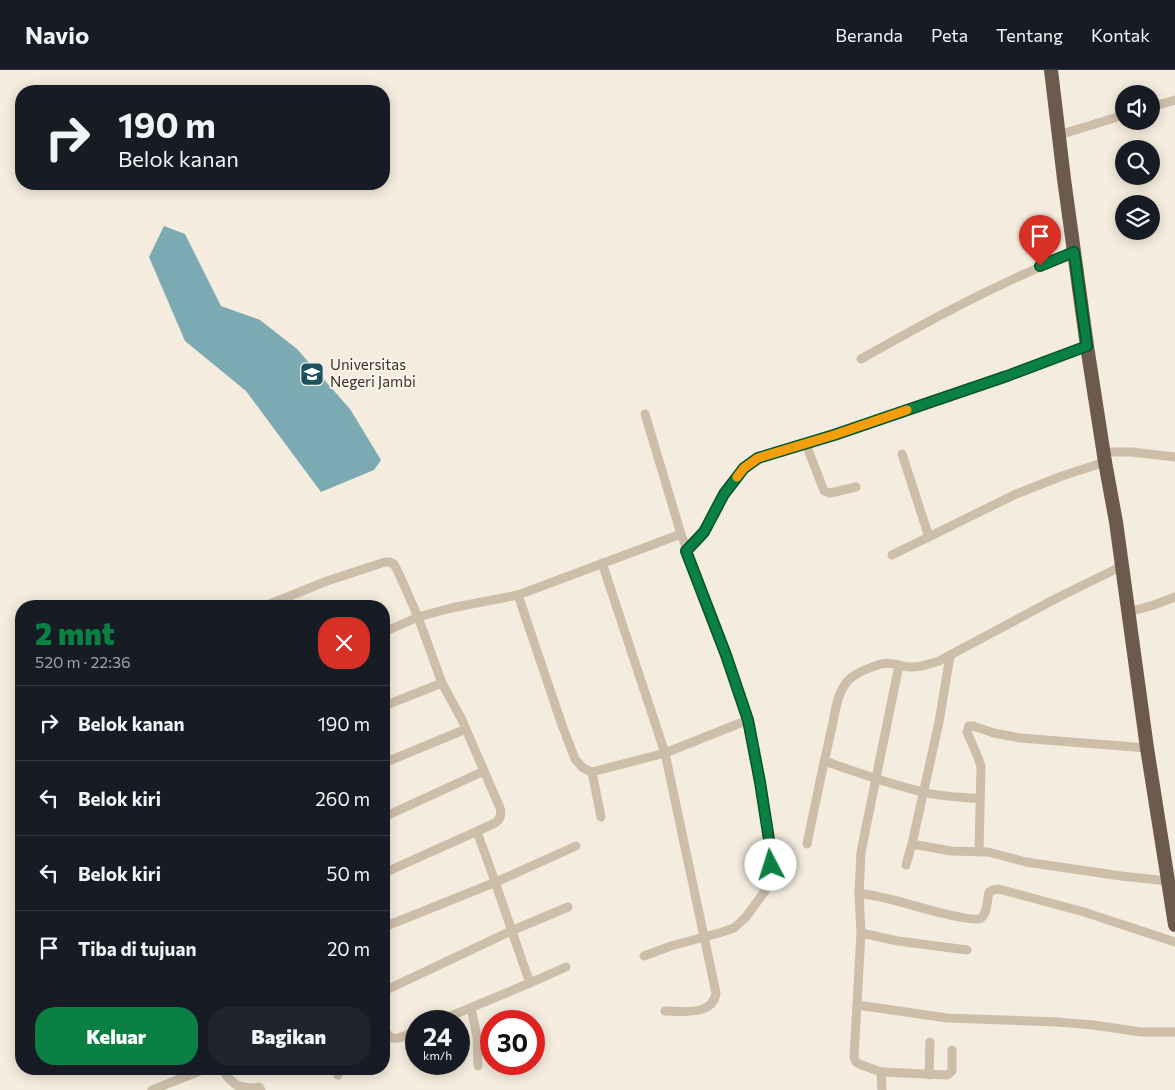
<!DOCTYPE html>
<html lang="id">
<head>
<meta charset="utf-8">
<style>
  body { margin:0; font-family:Commissioner,sans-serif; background:#20242c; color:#f1f3f6; height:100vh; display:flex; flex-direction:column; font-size:19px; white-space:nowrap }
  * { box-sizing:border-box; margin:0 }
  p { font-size:16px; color:#9ea1a6 }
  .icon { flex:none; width:28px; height:28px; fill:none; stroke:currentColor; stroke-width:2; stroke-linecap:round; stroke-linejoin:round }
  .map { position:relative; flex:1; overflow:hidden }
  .panel { position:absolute; left:15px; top:530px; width:375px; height:475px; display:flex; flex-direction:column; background:#171b24; border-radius:20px; box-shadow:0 2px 12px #0003 }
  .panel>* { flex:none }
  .hud { position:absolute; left:15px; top:15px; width:375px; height:105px; border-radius:20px; box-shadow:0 2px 12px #0003; background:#171b24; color:#f1f3f6; overflow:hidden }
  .tools { position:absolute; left:1115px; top:15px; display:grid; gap:10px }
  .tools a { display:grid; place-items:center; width:45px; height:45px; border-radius:50%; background:#171b24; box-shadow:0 2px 12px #0003; font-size:25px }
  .speed { position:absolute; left:405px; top:940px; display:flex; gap:10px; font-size:25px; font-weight:700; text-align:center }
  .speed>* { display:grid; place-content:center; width:65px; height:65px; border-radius:50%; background:#171b24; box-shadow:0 2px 12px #0003; line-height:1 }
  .speed small { font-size:12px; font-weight:400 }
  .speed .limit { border:8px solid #d22; background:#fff; color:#111 }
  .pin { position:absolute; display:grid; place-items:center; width:42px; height:42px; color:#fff; margin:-51px -21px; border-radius:50% 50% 50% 0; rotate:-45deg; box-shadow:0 0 5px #0007 }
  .pin .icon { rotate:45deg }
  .me { position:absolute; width:55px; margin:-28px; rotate:355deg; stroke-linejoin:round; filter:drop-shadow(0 0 4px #0008) }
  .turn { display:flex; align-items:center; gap:18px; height:105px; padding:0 20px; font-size:22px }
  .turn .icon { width:65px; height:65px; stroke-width:2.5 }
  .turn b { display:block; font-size:35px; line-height:42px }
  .round { display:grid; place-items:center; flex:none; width:52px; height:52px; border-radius:20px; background:#20242c }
  .headline { display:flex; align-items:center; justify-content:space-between; height:85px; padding:0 20px }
  h1 { font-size:30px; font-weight:800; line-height:38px; color:#0b8043 }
  .cta { display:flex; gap:10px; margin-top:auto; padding:10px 20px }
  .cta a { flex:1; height:58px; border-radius:20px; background:#0b8043; color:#fff; font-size:20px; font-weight:800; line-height:58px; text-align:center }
  .cta a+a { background:#20242c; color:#f1f3f6 }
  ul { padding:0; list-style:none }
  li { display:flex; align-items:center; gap:15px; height:75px; padding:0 20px; border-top:1px solid #363941 }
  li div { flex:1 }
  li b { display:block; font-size:19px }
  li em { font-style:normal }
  header { display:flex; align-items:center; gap:30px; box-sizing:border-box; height:70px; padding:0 25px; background:#171b24; border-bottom:1px solid #363941 }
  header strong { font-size:24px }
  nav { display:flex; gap:28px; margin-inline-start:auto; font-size:18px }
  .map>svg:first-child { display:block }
  .water { fill:#7caab2 }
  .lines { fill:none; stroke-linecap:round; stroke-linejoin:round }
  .minor { stroke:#cdbea9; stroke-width:9 }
  .trunk { stroke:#6c5a4d; stroke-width:14 }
  .route-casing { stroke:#07532c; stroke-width:12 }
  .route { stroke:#0b8043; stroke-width:9 }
  .slow { stroke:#f59e0b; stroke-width:9 }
  .labels { text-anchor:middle; stroke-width:4; stroke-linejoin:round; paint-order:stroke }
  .poi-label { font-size:15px; fill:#3a3029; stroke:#fbf5eb; text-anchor:start }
</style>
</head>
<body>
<header>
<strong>Navio</strong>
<nav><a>Beranda</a><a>Peta</a><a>Tentang</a><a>Kontak</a></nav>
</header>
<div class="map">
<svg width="1175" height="1020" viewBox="0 0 1175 1020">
  <rect width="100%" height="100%" fill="#f4ecde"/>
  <path class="water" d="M164,156L185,164L221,236L260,250L297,279L350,339L381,390L374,400L321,422L246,321L185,271L149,187Z"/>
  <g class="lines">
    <g class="minor">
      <path d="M1151,37L1175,30"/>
      <path d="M1059,65L1124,45"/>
      <path d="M861,289C930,250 1000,212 1074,183"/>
      <path d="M806,374L824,421L830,423L856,417"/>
      <path d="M1103,382H1132L1175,387"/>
      <path d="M902,384L929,467"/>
      <path d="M686,481L704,462L723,424L744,398L758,388L781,382L834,365L1007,306L1087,276"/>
      <path d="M892,485L1014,425L1062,406L1105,392"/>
      <path d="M602,493L665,683L748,650"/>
      <path d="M518,525L562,655L575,689L583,698L592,702L665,683L716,923C713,946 683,941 665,941"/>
      <path d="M265,536L327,511L385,492H389L394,494L400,506L418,547L442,613L462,650L500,738C502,745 500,751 493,754L384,803"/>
      <path d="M1128,542L1154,535L1175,527"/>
      <path d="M384,562L418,547L451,538L518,525L681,464"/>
      <path d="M384,636L442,613"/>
      <path d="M824,691C857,702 889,714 923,722C942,727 961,727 980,729"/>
      <path d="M384,693L466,659"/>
      <path d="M592,702L601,747"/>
      <path d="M384,747L484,701"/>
      <path d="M477,762C496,812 512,863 530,913"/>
      <path d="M807,774C815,735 823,696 832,657C835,644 836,628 844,616C850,605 864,600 875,596C890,590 895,596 909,597C920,598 929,594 939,591L1057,528L1122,496"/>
      <path d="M912,774L951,781L988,782L1026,792L1121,806L1168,811"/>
      <path d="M979,782L981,696L977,685L967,662L969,656H973L994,663L1020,668L1147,678"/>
      <path d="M906,795L912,774L939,652L950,586"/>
      <path d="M859,823C870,825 882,827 893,830C907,833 972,854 981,848C988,843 987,829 989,822L993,820L999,819L1084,842L1175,872"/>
      <path d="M384,857L496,812L576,776"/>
      <path d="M861,863L898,871L967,880"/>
      <path d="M644,886L671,876L719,863L734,858L746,847L765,821L768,813L771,795L770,776L761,712L748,650L726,585L681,464L645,344"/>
      <path d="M384,921L511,861L568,837"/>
      <path d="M857,935L947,948L1057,952L1093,955L1141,962H1175"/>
      <path d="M471,938L477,966L478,996"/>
      <path d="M439,951L530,913L566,897"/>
      <path d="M384,960C385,961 388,965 390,967C397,971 409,964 416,961"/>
      <path d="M222,999C232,1015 240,1020 259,1017L261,1020"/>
      <path d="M336,999L338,1005"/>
      <path d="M881,1002L947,1005L952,1001V980"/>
      <path d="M929,1005L930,972"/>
      <path d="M152,1020L205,999"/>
      <path d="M882,1020L881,1002L859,994L856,992L854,987L861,863L859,823L861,782L899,595"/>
    </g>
    <path class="trunk" d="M1051,0L1064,109L1087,276L1105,392L1116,452L1147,678L1175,855"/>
  </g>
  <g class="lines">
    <g class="route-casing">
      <path id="route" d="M771,795L770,776L760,712L748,650L726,585L686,481L704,462L724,424L744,398L758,388L834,365L1007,306L1087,276L1074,182L1040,196"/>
    </g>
    <use href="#route" class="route"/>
    <path class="slow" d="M737,407L744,398L758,388L834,365L907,340"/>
  </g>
  <defs>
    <g id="university-square" transform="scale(1.25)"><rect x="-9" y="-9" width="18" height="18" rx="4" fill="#1d515d" stroke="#fbf5eb"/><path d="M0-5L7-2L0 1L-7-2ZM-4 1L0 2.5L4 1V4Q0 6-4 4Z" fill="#fff"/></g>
  </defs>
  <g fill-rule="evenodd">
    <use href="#university-square" x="312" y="304"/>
  </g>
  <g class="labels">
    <g class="poi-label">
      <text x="330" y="300">Universitas<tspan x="330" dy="17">Negeri Jambi</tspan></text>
    </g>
  </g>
</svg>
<div class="tools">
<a><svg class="icon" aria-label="sound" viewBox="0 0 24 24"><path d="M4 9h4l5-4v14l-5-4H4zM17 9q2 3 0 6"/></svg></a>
<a><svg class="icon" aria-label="search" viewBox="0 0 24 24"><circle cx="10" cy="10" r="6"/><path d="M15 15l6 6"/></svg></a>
<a><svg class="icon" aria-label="layers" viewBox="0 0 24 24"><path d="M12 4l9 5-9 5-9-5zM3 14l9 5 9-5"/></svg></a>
</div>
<div class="speed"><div>24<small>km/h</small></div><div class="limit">30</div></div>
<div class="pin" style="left:1040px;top:196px;background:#d93025"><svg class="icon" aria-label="arrive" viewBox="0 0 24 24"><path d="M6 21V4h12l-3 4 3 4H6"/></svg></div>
<svg class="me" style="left:771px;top:795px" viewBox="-20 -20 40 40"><circle r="19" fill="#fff"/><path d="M0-13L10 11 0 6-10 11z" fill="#0b8043"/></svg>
<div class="hud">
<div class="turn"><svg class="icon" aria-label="right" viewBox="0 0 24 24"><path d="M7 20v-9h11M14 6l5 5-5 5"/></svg><div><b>190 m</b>Belok kanan</div></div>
</div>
<section class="panel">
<div class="headline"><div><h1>2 mnt</h1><p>520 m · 22:36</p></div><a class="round" style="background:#d93025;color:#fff"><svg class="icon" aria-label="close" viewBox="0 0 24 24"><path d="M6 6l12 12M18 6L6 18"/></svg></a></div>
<ul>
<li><svg class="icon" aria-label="right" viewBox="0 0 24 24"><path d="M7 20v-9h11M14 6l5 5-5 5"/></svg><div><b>Belok kanan</b></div><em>190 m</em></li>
<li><svg class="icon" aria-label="left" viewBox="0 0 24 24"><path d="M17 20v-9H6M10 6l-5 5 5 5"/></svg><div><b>Belok kiri</b></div><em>260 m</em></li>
<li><svg class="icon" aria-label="left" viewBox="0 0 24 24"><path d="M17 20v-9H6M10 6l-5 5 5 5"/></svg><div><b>Belok kiri</b></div><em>50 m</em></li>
<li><svg class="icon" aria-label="arrive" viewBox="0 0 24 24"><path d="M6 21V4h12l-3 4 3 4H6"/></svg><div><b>Tiba di tujuan</b></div><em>20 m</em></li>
</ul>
<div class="cta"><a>Keluar</a><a>Bagikan</a></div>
</section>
</div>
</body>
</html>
